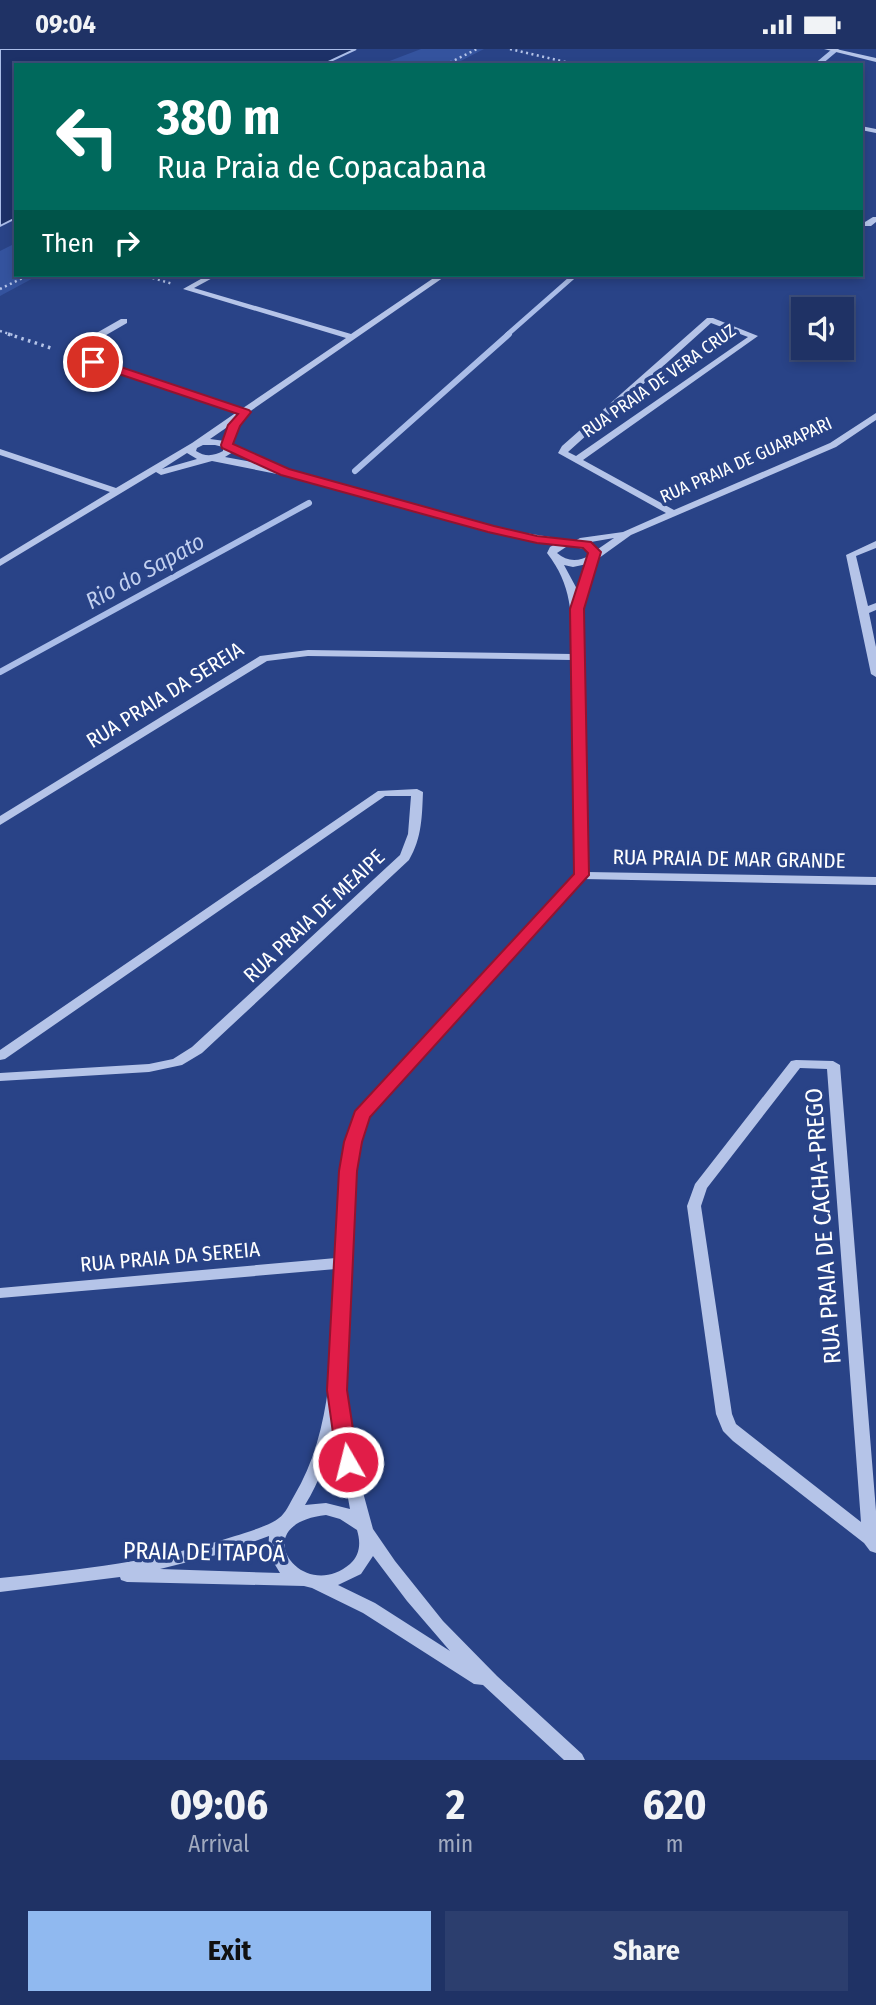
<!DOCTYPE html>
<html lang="en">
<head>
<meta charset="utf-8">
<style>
  body { margin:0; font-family:"Fira Sans Condensed",sans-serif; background:#2c3e6e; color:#f1f3f6; height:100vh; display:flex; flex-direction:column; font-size:26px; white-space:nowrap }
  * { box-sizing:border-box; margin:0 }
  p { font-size:23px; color:#a1aabf }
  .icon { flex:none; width:38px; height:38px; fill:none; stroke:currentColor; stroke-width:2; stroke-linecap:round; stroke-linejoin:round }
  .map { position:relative; height:1711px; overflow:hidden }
  .sheet { display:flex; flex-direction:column; background:#1f3265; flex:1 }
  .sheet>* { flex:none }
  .banner { position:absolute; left:14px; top:14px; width:849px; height:214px; border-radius:0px; box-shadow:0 4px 10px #0003,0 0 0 2px #3c4d79; background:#00695c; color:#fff; overflow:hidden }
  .fabs { position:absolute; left:791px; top:248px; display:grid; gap:14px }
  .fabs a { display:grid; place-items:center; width:63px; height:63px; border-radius:0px; background:#1f3265; box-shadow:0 4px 10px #0003,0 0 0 2px #3c4d79; font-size:35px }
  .pin { position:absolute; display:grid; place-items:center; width:60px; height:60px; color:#fff; margin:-30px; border:4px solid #fff; border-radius:50%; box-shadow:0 2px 7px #0007 }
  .me { position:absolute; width:77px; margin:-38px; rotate:352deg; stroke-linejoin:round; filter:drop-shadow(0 0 5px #0008) }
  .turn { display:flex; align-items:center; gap:24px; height:147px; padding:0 28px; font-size:32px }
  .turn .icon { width:91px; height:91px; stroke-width:2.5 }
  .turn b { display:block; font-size:49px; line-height:60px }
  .then { display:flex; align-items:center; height:66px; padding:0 28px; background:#0003; gap:14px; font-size:26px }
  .eta { display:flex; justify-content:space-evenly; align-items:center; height:119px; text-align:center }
  .eta b { font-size:42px; font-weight:700; line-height:49px }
  .cta { display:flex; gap:14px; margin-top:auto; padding:14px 28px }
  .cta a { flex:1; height:80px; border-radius:0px; background:#90b9f0; color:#111; font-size:28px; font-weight:700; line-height:80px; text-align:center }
  .cta a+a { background:#2c3e6e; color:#f1f3f6 }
  .status { display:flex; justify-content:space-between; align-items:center; height:49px; padding:0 35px; background:#1f3265; direction:ltr }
  .status svg { height:19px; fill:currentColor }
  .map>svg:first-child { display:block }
  .green { fill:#34539e }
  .water { fill:#1d3168; stroke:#aabde8; stroke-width:2 }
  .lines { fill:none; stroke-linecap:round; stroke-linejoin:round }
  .stream-far1 { stroke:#aabde8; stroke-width:5 }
  .stream { stroke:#aabde8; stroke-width:6 }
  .path-far1 { stroke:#b5c4e8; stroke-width:2.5; stroke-dasharray:2 3.5; stroke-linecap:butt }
  .path { stroke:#b5c4e8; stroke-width:3.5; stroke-dasharray:2.5 4.5; stroke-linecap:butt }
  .minor { fill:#b5c4e8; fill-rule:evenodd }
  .route { fill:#e11d48; stroke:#92132f; stroke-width:2 }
  .labels { text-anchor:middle; stroke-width:7; stroke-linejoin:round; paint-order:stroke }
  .far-street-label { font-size:18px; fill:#fff; stroke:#294387 }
  .street-label { font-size:21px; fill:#fff; stroke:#294387 }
  .water-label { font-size:23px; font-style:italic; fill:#c1cfef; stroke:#294387 }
  .near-street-label { font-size:24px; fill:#fff; stroke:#294387 }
</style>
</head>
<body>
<div class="status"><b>09:04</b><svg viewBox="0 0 49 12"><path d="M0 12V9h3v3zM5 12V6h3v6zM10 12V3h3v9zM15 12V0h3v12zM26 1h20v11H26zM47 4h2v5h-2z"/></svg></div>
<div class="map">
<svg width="876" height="1711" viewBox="0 0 876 1711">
  <rect width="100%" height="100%" fill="#294387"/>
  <g class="green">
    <path d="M421,0H484L453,16H379Z"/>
    <path d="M16,194V226H39L0,247V202Z"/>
  </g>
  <path class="water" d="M0,0H356L322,16H16V169L0,177Z"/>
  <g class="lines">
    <g class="stream-far1">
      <path d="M817,16L836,0"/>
      <path d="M507,286L575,226"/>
    </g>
    <g class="stream">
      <path d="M355,422L509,285"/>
      <path d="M0,623L309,454"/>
    </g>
    <g class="path-far1">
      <path d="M510,0L578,16"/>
      <path d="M445,16L477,0"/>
      <path d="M142,226L173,235"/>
      <path d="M0,240L29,226"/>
      <path d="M0,282L13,286"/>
    </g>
    <path class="path" d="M8,285L54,300"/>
    <g class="minor">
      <path d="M824,0H836L876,9V13Z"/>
      <path d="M861,77L876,80V84L861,81Z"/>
      <path d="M873,168H876V173L871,177H865V173Z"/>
      <path d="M208,226H218L194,239L351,285L438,226H447L210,390L225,392L262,410L264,412L259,415L329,432L478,474L513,482L575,492L580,489L623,483L666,464L558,404L562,397L707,269H713L758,287L583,411L674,461L830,394L876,364V371L836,398L631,486L599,509L582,559L587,823L876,828V836L584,830L368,1068L360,1092L355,1122L344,1344L347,1348L358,1425L373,1480L395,1512L443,1572L497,1627L582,1705L585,1711H564L483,1636L474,1635L363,1564L312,1539L304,1537L127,1533L121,1531L120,1528L0,1543V1529C79,1521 159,1512 235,1487C247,1483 269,1477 279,1469C285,1465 290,1454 294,1447C334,1381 332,1295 336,1220L0,1249V1239L336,1209C339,1162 334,1106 357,1063L575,825L572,611L308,607L267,612L0,776V767L260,607L308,601L572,605C572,566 572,536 547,504L550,498L557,494L513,488L475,479L287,427L212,412L161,426L156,423L0,517V510L110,443L0,406V400L116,439L192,394L237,363L65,306V302L121,270H127V274L75,304L243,359L346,289L183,240ZM711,274L748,288L576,407L568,403ZM203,396H215L223,398V402C214,407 205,408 196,402L197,399ZM233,403L256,414H258L225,408ZM187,404L197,410L162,420ZM614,489L598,500L585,494ZM569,496L586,501L590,506C579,513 567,513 557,504ZM587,515L578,542L564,516L573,518ZM335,1379L350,1460L326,1454L305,1456C320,1432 328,1407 335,1379ZM326,1466L340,1470L357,1481C361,1494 360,1506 350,1515C302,1556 243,1475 326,1466ZM269,1487L268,1504L280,1524L160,1520L216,1506ZM373,1507L407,1552L450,1602L375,1554L338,1536L361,1525Z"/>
      <path d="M876,492V499L856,507L868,557L876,554V561L869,564L876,598V628L871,625L846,506Z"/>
      <path d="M417,740L423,743C422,767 422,789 409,811L202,1004L182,1016L149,1023L0,1032V1024L149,1015L173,1010L192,998L400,806L408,785L411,747H385L5,1010L0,1011V1001L378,742Z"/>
      <path d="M796,1011L833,1012L840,1016L876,1462V1504L870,1502L864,1494L733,1392L723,1382L716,1365L687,1157L695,1135L791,1012ZM800,1019L827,1020L861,1473L736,1375L732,1365L701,1157L707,1139Z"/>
    </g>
  </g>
  <path class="route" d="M89,310H97L249,361L251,363L240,377L233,395L289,420L494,477L537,487L591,493L601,503L584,560L589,826L370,1068L362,1093L357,1122L347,1341L358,1413L355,1419L348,1421L340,1419L337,1413L327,1341L339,1122L344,1093L355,1062L574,825L570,560L588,504L583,499L537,494L488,483L281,426L222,399L221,396L228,376L238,365L89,315Z"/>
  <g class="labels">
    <g class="far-street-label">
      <text transform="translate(659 332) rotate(-35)" y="6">RUA PRAIA DE VERA CRUZ</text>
      <text transform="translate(746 411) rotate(-24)" y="6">RUA PRAIA DE GUARAPARI</text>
    </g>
    <g class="street-label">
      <text transform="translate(165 646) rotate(-32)" y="7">RUA PRAIA DA SEREIA</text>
      <text transform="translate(729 810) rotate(1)" y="7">RUA PRAIA DE MAR GRANDE</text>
      <text transform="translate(314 867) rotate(-43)" y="7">RUA PRAIA DE MEAIPE</text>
      <text transform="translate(170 1208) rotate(-5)" y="7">RUA PRAIA DA SEREIA</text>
    </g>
    <g class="water-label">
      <text transform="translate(145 522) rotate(-29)" y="8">Rio do Sapato</text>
    </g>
    <g class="near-street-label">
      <text transform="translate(823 1177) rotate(-94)" y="8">RUA PRAIA DE CACHA-PREGO</text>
      <text transform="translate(204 1503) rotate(1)" y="8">PRAIA DE ITAPOÃ</text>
    </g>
  </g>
</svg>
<div class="fabs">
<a><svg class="icon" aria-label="sound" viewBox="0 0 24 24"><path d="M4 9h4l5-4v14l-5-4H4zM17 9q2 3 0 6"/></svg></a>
</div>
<div class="pin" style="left:93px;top:313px;background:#d93025"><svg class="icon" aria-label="arrive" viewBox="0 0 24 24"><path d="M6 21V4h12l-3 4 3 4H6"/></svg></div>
<svg class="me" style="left:348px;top:1413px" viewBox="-20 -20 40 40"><circle r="17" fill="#e11d48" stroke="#fff" stroke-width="3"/><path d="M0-11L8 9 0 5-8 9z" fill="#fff"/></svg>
<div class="banner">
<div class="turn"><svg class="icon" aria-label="left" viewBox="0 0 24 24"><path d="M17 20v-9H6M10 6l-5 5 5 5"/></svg><div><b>380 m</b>Rua Praia de Copacabana</div></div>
<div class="then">Then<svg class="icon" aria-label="right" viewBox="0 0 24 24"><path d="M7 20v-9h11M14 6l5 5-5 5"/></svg></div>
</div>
</div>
<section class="sheet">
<div class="eta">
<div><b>09:06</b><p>Arrival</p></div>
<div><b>2</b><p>min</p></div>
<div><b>620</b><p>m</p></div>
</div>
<div class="cta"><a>Exit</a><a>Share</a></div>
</section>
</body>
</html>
